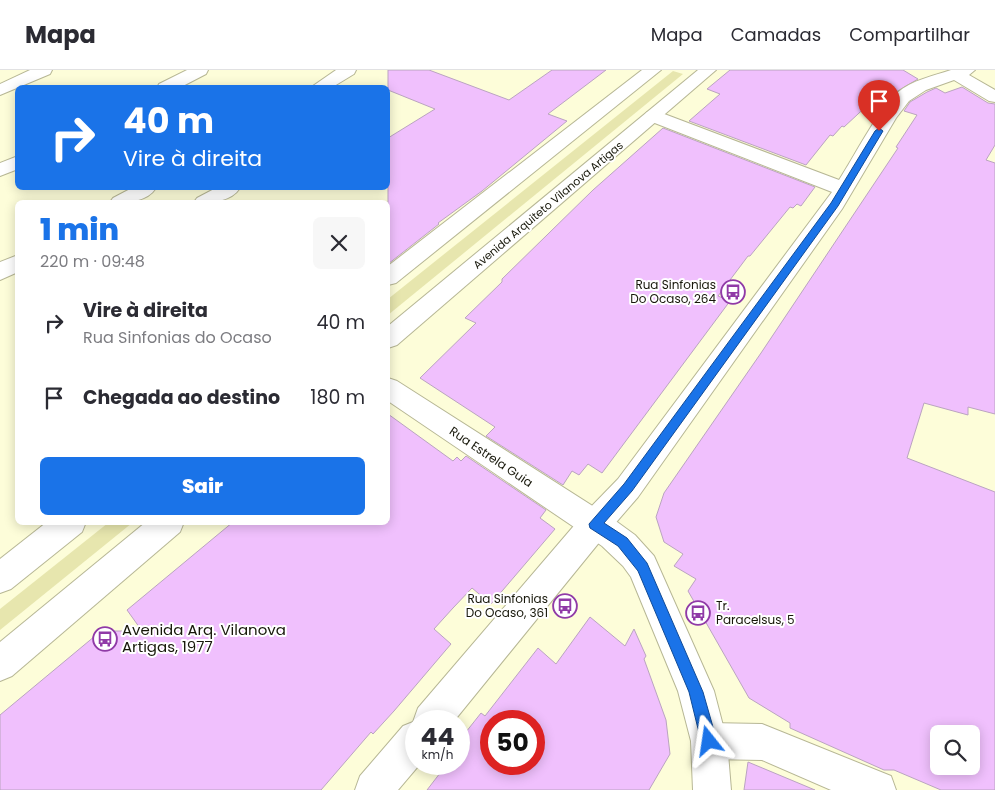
<!DOCTYPE html>
<html lang="pt">
<head>
<meta charset="utf-8">
<style>
  body { margin:0; font-family:Poppins,sans-serif; background:#f7f7f7; color:#2b2b33; height:100vh; display:flex; flex-direction:column; font-size:19px; white-space:nowrap }
  * { box-sizing:border-box; margin:0 }
  p { font-size:16px; color:#7c7c81 }
  .icon { flex:none; width:28px; height:28px; fill:none; stroke:currentColor; stroke-width:2; stroke-linecap:round; stroke-linejoin:round }
  .map { position:relative; flex:1; overflow:hidden }
  .side { position:absolute; left:15px; top:130px; width:375px; height:325px; display:flex; flex-direction:column; background:#fff; border-radius:8px; box-shadow:0 2px 12px #0003 }
  .side>* { flex:none }
  .guide { position:absolute; left:15px; top:15px; width:375px; height:105px; border-radius:8px; box-shadow:0 2px 12px #0003; background:#1a73e8; color:#fff; overflow:hidden }
  .fabs { position:absolute; left:930px; top:655px; display:grid; gap:10px }
  .fabs a { display:grid; place-items:center; width:50px; height:50px; border-radius:8px; background:#fff; box-shadow:0 2px 12px #0003; font-size:25px }
  .speed { position:absolute; left:405px; top:640px; display:flex; gap:10px; font-size:25px; font-weight:700; text-align:center }
  .speed>* { display:grid; place-content:center; width:65px; height:65px; border-radius:50%; background:#fff; box-shadow:0 2px 12px #0003; line-height:1 }
  .speed small { font-size:12px; font-weight:400 }
  .speed .limit { border:8px solid #d22; background:#fff; color:#111 }
  .pin { position:absolute; display:grid; place-items:center; width:42px; height:42px; color:#fff; margin:-51px -21px; border-radius:50% 50% 50% 0; rotate:-45deg; box-shadow:0 0 5px #0007 }
  .pin .icon { rotate:45deg }
  .me { position:absolute; width:55px; margin:-28px; rotate:345deg; stroke-linejoin:round; filter:drop-shadow(0 0 4px #0008) }
  .turn { display:flex; align-items:center; gap:18px; height:105px; padding:0 25px; font-size:22px }
  .turn .icon { width:65px; height:65px; stroke-width:2.5 }
  .turn b { display:block; font-size:35px; line-height:42px }
  .round { display:grid; place-items:center; flex:none; width:52px; height:52px; border-radius:8px; background:#f7f7f7 }
  .overview { display:flex; align-items:center; justify-content:space-between; height:85px; padding:0 25px }
  h1 { font-size:30px; font-weight:800; line-height:38px; color:#1a73e8 }
  .cta { display:flex; gap:10px; margin-top:auto; padding:10px 25px }
  .cta a { flex:1; height:58px; border-radius:8px; background:#1a73e8; color:#fff; font-size:20px; font-weight:800; line-height:58px; text-align:center }
  ul { padding:0; list-style:none }
  li { display:flex; align-items:center; gap:15px; height:75px; padding:0 25px }
  li div { flex:1 }
  li b { display:block; font-size:19px }
  li em { font-style:normal }
  header { display:flex; align-items:center; gap:30px; box-sizing:border-box; height:70px; padding:0 25px; background:#fff; border-bottom:1px solid #e1e1e2 }
  header strong { font-size:24px }
  nav { display:flex; gap:28px; margin-inline-start:auto; font-size:18px }
  .map>svg:first-child { display:block }
  .green { fill:#e7e6ae }
  .building { fill:#f0c0fd; stroke:#baa4c0; fill-rule:evenodd }
  .lines { fill:none; stroke-linecap:round; stroke-linejoin:round }
  .minor-casing { stroke:#b7b795; stroke-width:2 }
  .major-casing { stroke:#b7b795; stroke-width:2 }
  .minor { fill:#fff; fill-rule:evenodd }
  .major { fill:#fff; fill-rule:evenodd }
  .route { fill:#1a73e8; stroke:#114b97 }
  .labels { text-anchor:middle; stroke-width:4; stroke-linejoin:round; paint-order:stroke }
  .far-street-label { font-size:11px; fill:#17170a; stroke:#fff }
  .poi-label { font-size:12px; fill:#17170a; stroke:#fff; text-anchor:end }
  .street-label { font-size:12px; fill:#17170a; stroke:#fff }
  .near-poi-label { font-size:15px; fill:#17170a; stroke:#fff; text-anchor:start }
</style>
</head>
<body>
<header>
<strong>Mapa</strong>
<nav><a>Mapa</a><a>Camadas</a><a>Compartilhar</a></nav>
</header>
<div class="map">
<svg width="995" height="720" viewBox="0 0 995 720">
  <rect width="100%" height="100%" fill="#fdfdd9"/>
  <g class="green">
    <path d="M673,1L683,4L388,245V229Z"/>
    <path d="M108,453H132L0,560V539Z"/>
  </g>
  <g class="building">
    <path d="M388,0H429L509,30L552,0H606L548,44L567,51L482,121L438,153L439,154L388,194V68L435,39L388,20Z"/>
    <path d="M730,0H903L918,9L896,22L884,35L872,31L844,57L842,56L833,66L830,65L806,95L689,51L720,24L707,19Z"/>
    <path d="M962,17L988,33L995,34V75L986,90L995,93V344L968,337V345L924,333L907,388L995,422V720H941L894,700H884L790,658V653L749,628L688,521L696,509L674,496L683,484L664,472L656,447L664,423L761,283L898,78L896,77L917,45L904,41L910,32L927,22L936,18L945,23ZM939,664H971V696H939Z"/>
    <path d="M663,58L815,117L801,136L797,134L793,138L790,137L750,186H748L718,226L730,231L602,403L588,394L579,405L572,401L563,415L486,366L495,357L420,308L476,253L465,248L502,212V209L593,120Z"/>
    <path d="M388,344L453,391L457,387L461,391L466,386L546,440L540,448L555,459L491,534L472,518L453,538L434,559L451,574L394,641L373,664L371,662L321,720H0V645L101,561H142L127,540L233,452H388Z"/>
    <path d="M590,547L625,576L634,559L646,586L644,589L666,650L670,684L649,720H427L447,694H459V679L466,670L462,667L481,643L485,646L538,578L556,594ZM491,651H534V694H491Z"/>
    <path d="M748,692L815,720H744Z"/>
  </g>
  <g class="lines">
    <g class="minor-casing">
      <g id="minor">
        <path d="M30,0H52L50,4L0,25V14Z"/>
        <path d="M187,0H208L206,4L179,18H157L159,14Z"/>
        <path d="M336,0H356L354,4L331,18H310Z"/>
        <path d="M951,0H975L969,5L995,20V32L989,31L954,10L926,20L909,31L896,48L842,139L638,427L606,464L454,651H416V694H420L398,720H355L360,706L403,656L413,652L418,638L584,444L618,409L832,122L647,50L644,46L647,42L653,41L659,42L839,110C854,87 878,40 897,23C912,10 933,6 951,0Z"/>
        <path d="M18,86V99L0,106V93Z"/>
        <path d="M132,118H156C146,133 127,132 110,132L113,128Z"/>
        <path d="M216,118H240C230,133 211,132 194,132L197,128Z"/>
        <path d="M18,185V202L0,210V192Z"/>
        <path d="M709,653L762,654L891,706L896,720H831L762,690L709,689L696,684L691,671L696,658Z"/>
      </g>
    </g>
    <g class="major-casing">
      <g id="major">
        <path d="M642,0H661L396,213L388,215V196Z"/>
        <path d="M698,0H716L397,275L388,278V256Z"/>
        <path d="M388,308L397,311L613,449L635,465L654,486L714,621L727,671L731,720H693L691,671L678,621L631,507L623,496L602,476L388,331Z"/>
        <path d="M47,452H86L82,462L11,519L0,523V489Z"/>
        <path d="M146,452H184L180,462L12,606L0,611V572Z"/>
      </g>
    </g>
    <use href="#minor" class="minor"/>
    <use href="#major" class="major"/>
  </g>
  <path class="route" d="M879,58L883,61L838,136L632,421L604,453L627,468L647,493L703,622L717,671L714,676L709,678L704,676L701,671L689,622L638,501L618,476L590,458L589,454L624,414L831,133L875,61Z"/>
  <defs>
    <g id="bus-ring" transform="scale(1.25)"><circle r="9.5" fill="#fff" stroke="#903aa7" stroke-width="1.5"/><path d="M-5-6H5V4H4V6H2V4H-2V6H-4V4H-5ZM-3.5-4V0h7V-4ZM-3.5 1.2v1.5H-2V1.2ZM2 1.2v1.5H3.5V1.2Z" fill="#903aa7"/></g>
  </defs>
  <g fill-rule="evenodd">
    <use href="#bus-ring" x="733" y="222"/>
    <use href="#bus-ring" x="565" y="536"/>
    <use href="#bus-ring" x="698" y="543"/>
    <use href="#bus-ring" x="105" y="569"/>
  </g>
  <g class="labels">
    <g class="far-street-label">
      <text transform="translate(548 135) rotate(-40)" y="4">Avenida Arquiteto Vilanova Artigas</text>
    </g>
    <g class="poi-label">
      <text x="716" y="219">Rua Sinfonias<tspan x="716" dy="14">Do Ocaso, 264</tspan></text>
      <text x="548" y="533">Rua Sinfonias<tspan x="548" dy="14">Do Ocaso, 361</tspan></text>
      <text x="716" y="540" text-anchor="start">Tr.<tspan x="716" dy="14">Paracelsus, 5</tspan></text>
    </g>
    <g class="street-label">
      <text transform="translate(491 387) rotate(34)" y="4">Rua Estrela Guia</text>
    </g>
    <g class="near-poi-label">
      <text x="122" y="565">Avenida Arq. Vilanova<tspan x="122" dy="17">Artigas, 1977</tspan></text>
    </g>
  </g>
</svg>
<div class="fabs">
<a><svg class="icon" aria-label="search" viewBox="0 0 24 24"><circle cx="10" cy="10" r="6"/><path d="M15 15l6 6"/></svg></a>
</div>
<div class="speed"><div>44<small>km/h</small></div><div class="limit">50</div></div>
<div class="pin" style="left:879px;top:61px;background:#d93025"><svg class="icon" aria-label="arrive" viewBox="0 0 24 24"><path d="M6 21V4h12l-3 4 3 4H6"/></svg></div>
<svg class="me" style="left:709px;top:671px" viewBox="-20 -20 40 40"><path d="M0-17L14 15 0 8-14 15z" fill="#1a73e8" stroke="#fff" stroke-width="4"/></svg>
<div class="guide">
<div class="turn"><svg class="icon" aria-label="right" viewBox="0 0 24 24"><path d="M7 20v-9h11M14 6l5 5-5 5"/></svg><div><b>40 m</b>Vire à direita</div></div>
</div>
<section class="side">
<div class="overview"><div><h1>1 min</h1><p>220 m · 09:48</p></div><a class="round"><svg class="icon" aria-label="close" viewBox="0 0 24 24"><path d="M6 6l12 12M18 6L6 18"/></svg></a></div>
<ul>
<li><svg class="icon" aria-label="right" viewBox="0 0 24 24"><path d="M7 20v-9h11M14 6l5 5-5 5"/></svg><div><b>Vire à direita</b><p>Rua Sinfonias do Ocaso</p></div><em>40 m</em></li>
<li><svg class="icon" aria-label="arrive" viewBox="0 0 24 24"><path d="M6 21V4h12l-3 4 3 4H6"/></svg><div><b>Chegada ao destino</b></div><em>180 m</em></li>
</ul>
<div class="cta"><a>Sair</a></div>
</section>
</div>
</body>
</html>
